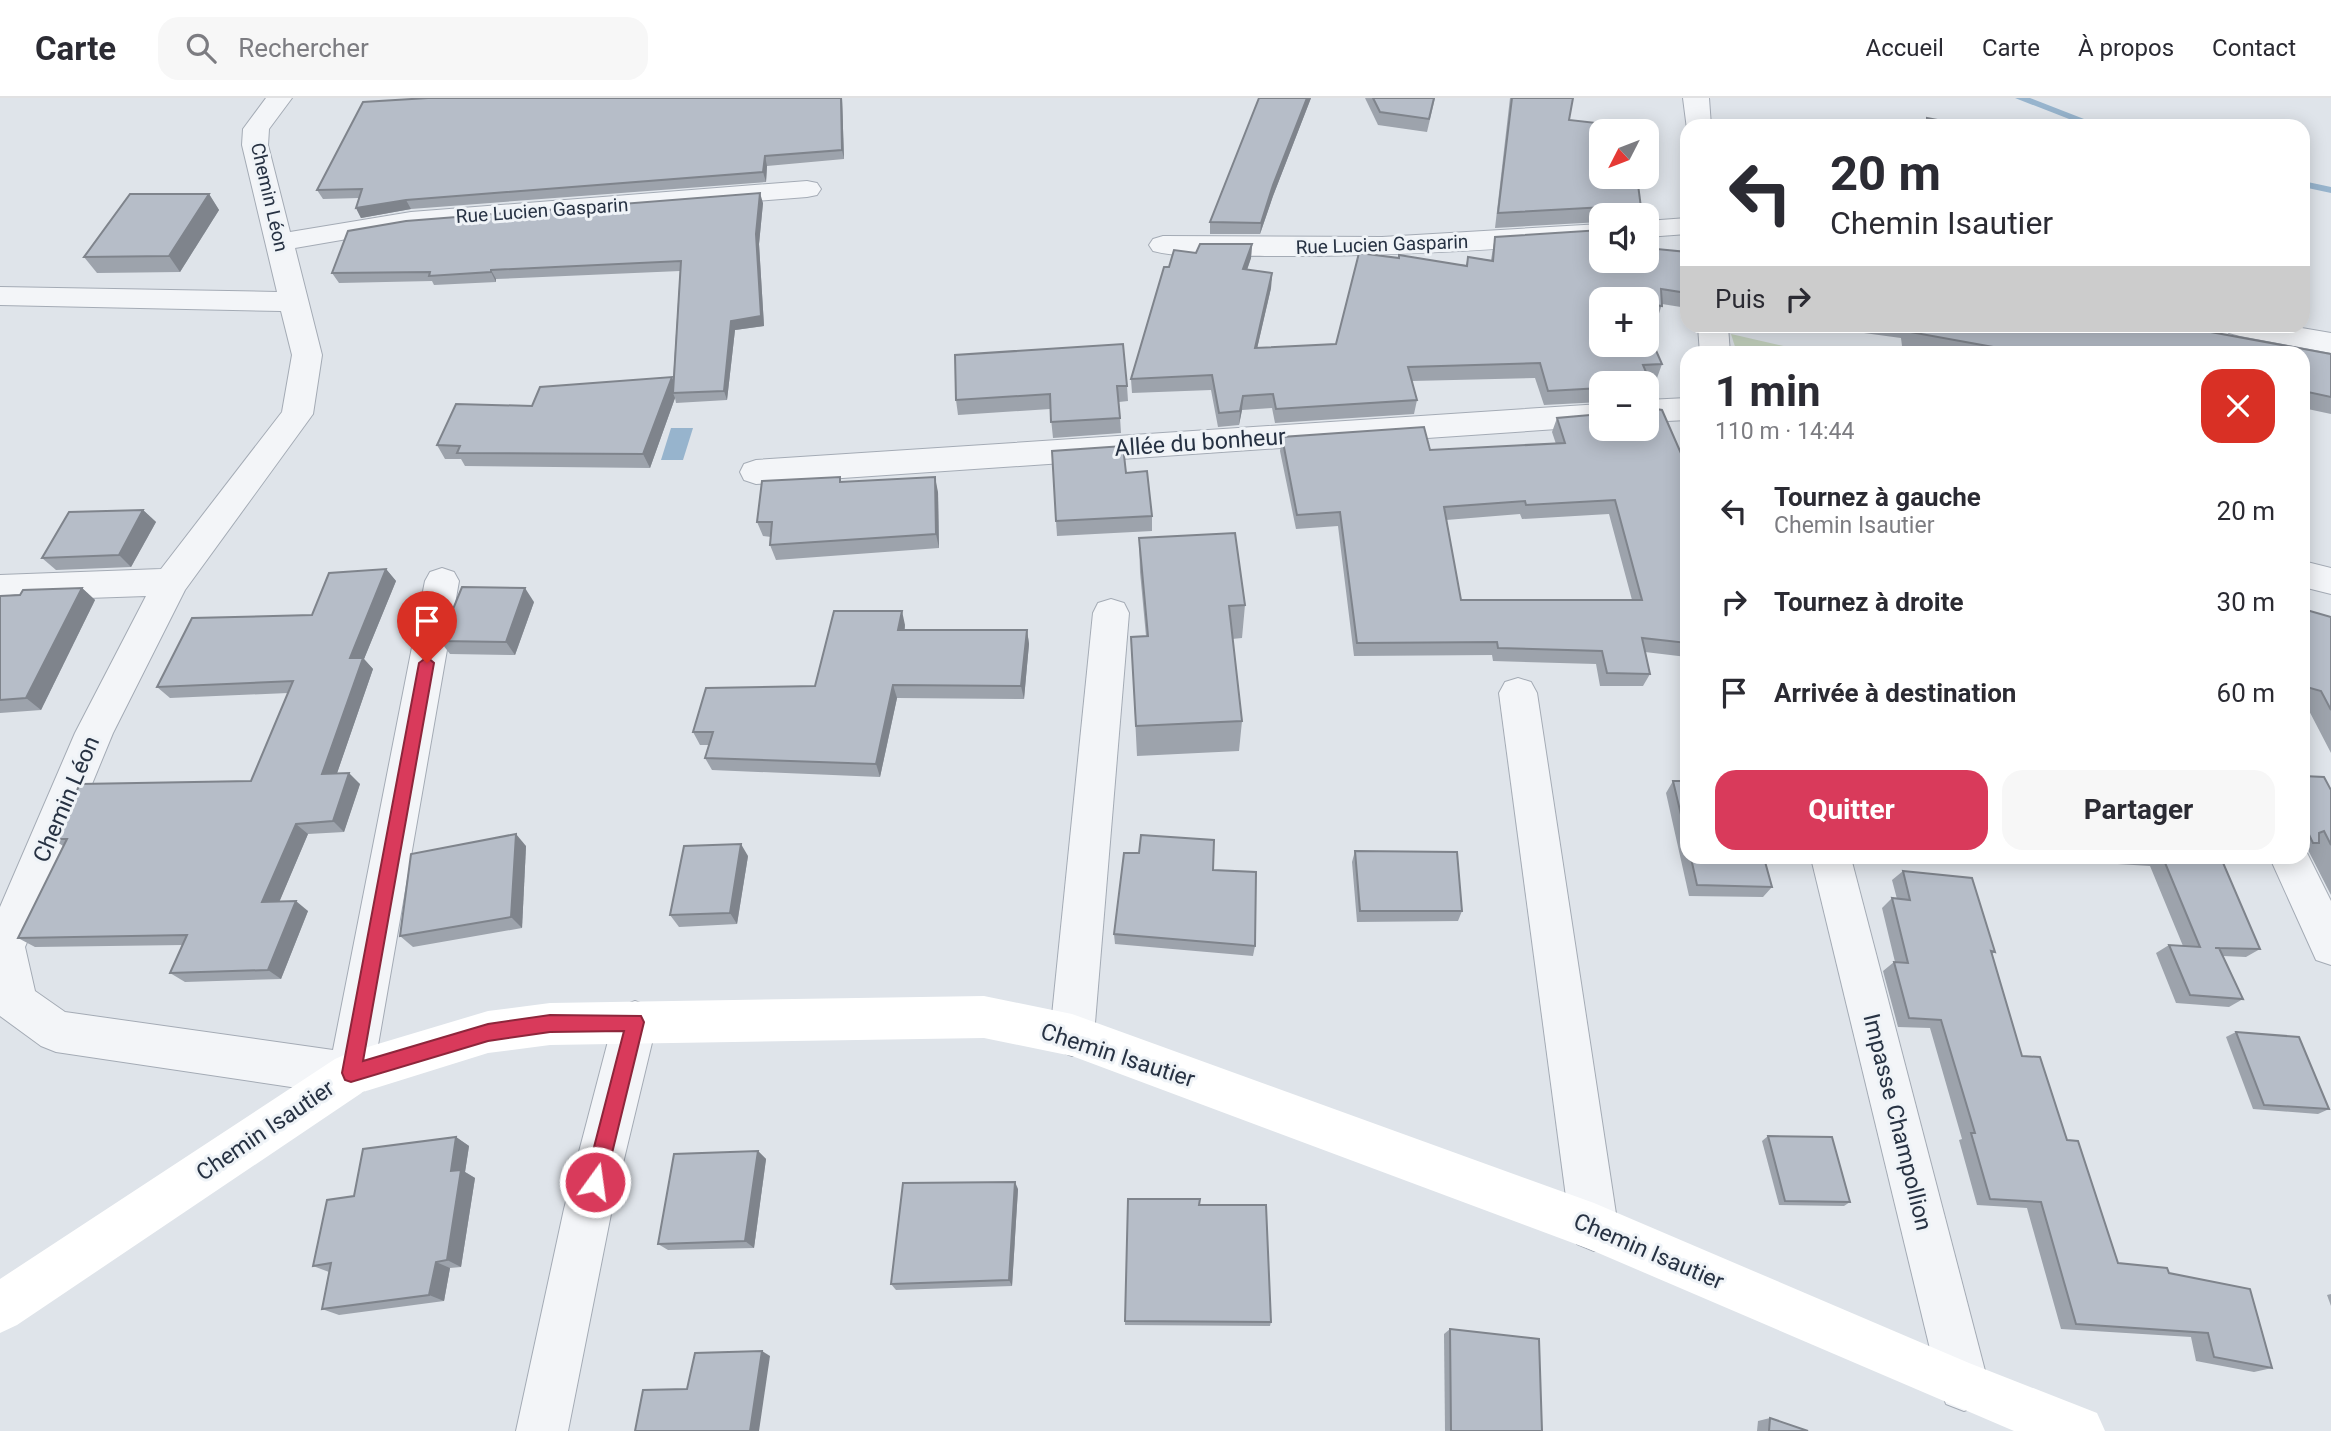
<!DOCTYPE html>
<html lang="fr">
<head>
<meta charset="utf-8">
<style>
  body { margin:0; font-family:Roboto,sans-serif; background:#f7f7f7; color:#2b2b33; height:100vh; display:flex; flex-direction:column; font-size:26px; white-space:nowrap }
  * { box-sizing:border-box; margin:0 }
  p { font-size:23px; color:#7c7c81 }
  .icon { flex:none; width:38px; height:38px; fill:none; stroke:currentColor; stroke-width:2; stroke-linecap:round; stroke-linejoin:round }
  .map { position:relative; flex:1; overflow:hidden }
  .details { position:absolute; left:1680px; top:248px; width:630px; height:518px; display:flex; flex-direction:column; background:#fff; border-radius:21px; box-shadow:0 4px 18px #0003 }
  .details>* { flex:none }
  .banner { position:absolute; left:1680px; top:21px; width:630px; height:214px; border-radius:21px; box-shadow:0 4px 18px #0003; background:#fff; color:#2b2b33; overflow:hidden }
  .needle { width:46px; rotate:228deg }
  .controls { position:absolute; left:1589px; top:21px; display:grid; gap:14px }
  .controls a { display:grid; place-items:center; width:70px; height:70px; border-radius:14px; background:#fff; box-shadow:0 4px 18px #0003; font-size:35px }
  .pin { position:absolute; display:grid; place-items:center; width:60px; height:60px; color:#fff; margin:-72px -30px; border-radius:50% 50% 50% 0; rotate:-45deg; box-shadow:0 0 7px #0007 }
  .pin .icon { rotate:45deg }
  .me { position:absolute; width:77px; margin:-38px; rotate:14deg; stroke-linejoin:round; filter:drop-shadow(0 0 5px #0008) }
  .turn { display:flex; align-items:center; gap:24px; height:147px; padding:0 35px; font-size:32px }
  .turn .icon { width:91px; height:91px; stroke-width:2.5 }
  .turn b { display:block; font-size:49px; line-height:60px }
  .then { display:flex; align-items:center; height:66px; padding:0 35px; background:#0003; gap:14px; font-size:26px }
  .round { display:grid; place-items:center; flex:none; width:74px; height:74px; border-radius:21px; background:#f7f7f7 }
  .overview { display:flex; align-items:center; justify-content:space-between; height:119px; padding:0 35px }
  h1 { font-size:42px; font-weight:700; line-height:52px }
  .cta { display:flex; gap:14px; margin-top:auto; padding:14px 35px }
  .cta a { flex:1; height:80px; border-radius:21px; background:#d93a5b; color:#fff; font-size:28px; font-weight:700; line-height:80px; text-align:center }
  .cta a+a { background:#f7f7f7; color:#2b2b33 }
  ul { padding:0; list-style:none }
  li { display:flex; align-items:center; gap:21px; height:91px; padding:0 35px }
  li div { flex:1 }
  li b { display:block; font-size:26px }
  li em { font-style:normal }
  header { display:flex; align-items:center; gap:42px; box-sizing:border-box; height:98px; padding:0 35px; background:#fff; border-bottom:2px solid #e1e1e2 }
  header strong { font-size:33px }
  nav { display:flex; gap:38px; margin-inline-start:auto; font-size:24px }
  .search { width:490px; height:63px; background:#f7f7f7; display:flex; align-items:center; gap:18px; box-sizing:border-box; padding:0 24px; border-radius:21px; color:#7c7c81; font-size:26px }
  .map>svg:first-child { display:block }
  .green { fill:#c6d4c0 }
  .water { fill:#97b4cd }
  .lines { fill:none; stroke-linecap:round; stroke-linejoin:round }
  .stream { fill:#97b4cd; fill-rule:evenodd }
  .street-casing { stroke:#a4abb5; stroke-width:2 }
  .street { fill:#f3f5f8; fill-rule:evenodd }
  .secondary { fill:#fff; fill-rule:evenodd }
  .wall { fill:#9da3ac; fill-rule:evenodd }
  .shaded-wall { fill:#7f848c }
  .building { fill:#b6bdc8; stroke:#7f848c; stroke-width:2; fill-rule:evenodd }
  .route { fill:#d93a5b; stroke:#8d263b; stroke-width:2 }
  .labels { text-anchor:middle; stroke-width:6; stroke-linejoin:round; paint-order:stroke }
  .far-street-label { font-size:19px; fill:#273243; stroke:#eff3f7 }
  .street-label { font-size:23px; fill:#273243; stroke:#eff3f7 }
</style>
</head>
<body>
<header>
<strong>Carte</strong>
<div class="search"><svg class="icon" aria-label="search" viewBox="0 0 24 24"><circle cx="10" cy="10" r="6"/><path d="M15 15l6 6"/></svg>Rechercher</div>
<nav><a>Accueil</a><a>Carte</a><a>À propos</a><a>Contact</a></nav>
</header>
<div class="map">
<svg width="2331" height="1333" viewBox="0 0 2331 1333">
  <rect width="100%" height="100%" fill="#dfe4ea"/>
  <path class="green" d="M1731,236L1814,255H1737Z"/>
  <path class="water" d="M671,330H693L683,362H661Z"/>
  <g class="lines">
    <g class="stream">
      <path d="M2015,0H2030L2102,28H2087Z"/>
      <path d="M2303,83L2331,89V95L2303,89Z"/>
    </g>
    <g class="street-casing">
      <g id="street">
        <path d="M266,0H292L269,31L268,47L290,134L411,114L807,83L817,85L821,91L817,97L807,99L411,130L295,150L322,257L313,316L185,492L113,635L25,849L35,893L65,914L333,952L425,483L430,474L442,470L454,474L459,483L373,976L367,991L351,998L56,954L41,948L0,918V809L75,635L146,498L0,503V477L161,471L282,314L292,257L281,213L0,207V189L277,194L242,47L243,31Z"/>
        <path d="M1683,0H1709L1711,28H1687V31Z"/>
        <path d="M1687,120V136L1647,139V123Z"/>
        <path d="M1601,126V144C1489,152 1377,159 1265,158C1229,157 1188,162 1153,153L1149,147L1153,141L1163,138L1382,139Z"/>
        <path d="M1698,228H1728L1730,256H1700Z"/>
        <path d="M2225,228H2290L2331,235V255L2240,238L2229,235Z"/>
        <path d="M1687,300V322L1647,324V302Z"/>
        <path d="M1601,306V328L756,386L744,382L740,374L744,366L756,362Z"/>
        <path d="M2303,463L2331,470V496L2303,489Z"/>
        <path d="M1111,501L1124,505L1129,515L1094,937L1087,952L1072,958L1057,952L1050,937L1093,515L1098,505Z"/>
        <path d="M1518,580L1531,584L1537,595L1618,1129L1611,1146L1594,1153L1577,1146L1570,1129L1499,595L1505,584Z"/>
        <path d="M2303,747L2331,803V867L2316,862L2270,760H2303Z"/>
        <path d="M1811,760H1851L1989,1288L1982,1306L1964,1313L1946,1306L1939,1288Z"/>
        <path d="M635,903L650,909L657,924L612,1111L568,1333H516L564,1111L613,924L620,909Z"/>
      </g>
    </g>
    <use href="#street" class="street"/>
    <path class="secondary" d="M984,898L1072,916L1594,1105L1969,1265L2097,1315L2105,1333H2014L1589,1151L1072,958L984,940L550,947L488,955L363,994L17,1227L0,1235V1181L335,961L351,954L488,913L550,905Z"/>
  </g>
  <g class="wall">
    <path d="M842,0L844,61L767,68L766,84L411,111L361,120L356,110L359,100L323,101L317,92Z"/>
    <path d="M1259,0H1311L1273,98L1260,136H1210V124Z"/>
    <path d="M1365,0H1435L1427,34L1378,27Z"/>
    <path d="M1510,0H1573L1569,22L1642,117H1601V124L1495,130Z"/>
    <path d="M209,96L219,112L180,174L97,175L84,159Z"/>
    <path d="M763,105L759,146L764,228L735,232L727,302L676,305L675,300L650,370L465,368L461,361H445L437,347L532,308L673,282L680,173L496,181V184L434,187L432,183L339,185L332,175Z"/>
    <path d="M1495,139L1601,163L1687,154V210L1662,206L1657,222L1647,221V201H1601L1662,266L1657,280L1649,281L1650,310L1687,369V559L1645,554L1650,576L1643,588H1600L1596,566L1493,563L1492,557L1354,558L1338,428L1296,431L1280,353L1282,339L1430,352L1556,346L1552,334L1557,320L1601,331L1647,285H1601V304L1544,307L1535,280L1412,283L1417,302L1414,316L1275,325L1272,310L1242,312L1239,327L1218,329L1211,292L1132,295L1131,281L1169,169L1196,155L1252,146L1251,160L1247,172L1272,175L1271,190L1257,250L1336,246L1398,160L1466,167L1468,159L1491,162ZM1520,416L1522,421L1609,416L1632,502H1461L1446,422Z"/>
    <path d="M1812,228H2178L2331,256V316L2303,310V256H1943L1902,248L1901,240Z"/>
    <path d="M1127,288L1128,303L1119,304L1121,335L1053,340L1050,311L958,317L956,302Z"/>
    <path d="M1126,375L1152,418V433L1057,438L1056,423Z"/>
    <path d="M841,383L938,394L939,450L776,462L770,447L771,439L763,438L757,424Z"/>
    <path d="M143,412L156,424L131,469L56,472L42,460Z"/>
    <path d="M1139,440L1245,507L1242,540L1232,541L1242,623L1239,653L1137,658L1131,539L1146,538L1140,474Z"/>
    <path d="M386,471L396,483L364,561L373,571L337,675L360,686L344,734L308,736L279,804L308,813L281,881L185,884L170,875L183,847L35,849L18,840L63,748L53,741L251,683L288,595L170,600L157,589L312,517Z"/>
    <path d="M82,490L95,502L41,612L0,615V498Z"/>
    <path d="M534,504L515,557L450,556L440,543Z"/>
    <path d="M2303,511L2331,519V655L2305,605L2303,604Z"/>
    <path d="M905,527V532H1027L1029,546L1024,601L897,600L880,679L712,672L705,660L709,647H700L693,634L815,588Z"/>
    <path d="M2303,678L2331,692V797L2308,752L2303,756Z"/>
    <path d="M1673,683H1687V760H1764L1772,789L1763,799L1689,798L1666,695Z"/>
    <path d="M526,748L522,830L413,849L400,838Z"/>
    <path d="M1355,753L1462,813L1458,823L1357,824L1352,764Z"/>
    <path d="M748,758L737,826L679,829L670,817Z"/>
    <path d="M2021,760H2221L2260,851L2246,859L2223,858L2243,901L2229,909L2176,905L2156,855L2169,847L2183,848L2150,768Z"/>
    <path d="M1213,772L1255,848L1253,858L1115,846L1114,836Z"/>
    <path d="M1903,773L1995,854L1992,856L2022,958L2067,1042L2118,1165L2169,1175L2272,1270L2254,1274L2196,1263L2191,1239L2061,1231L2027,1110L1977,1107L1959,1042L1962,1041L1930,930L1898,929L1883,873L1894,864H1895L1882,810L1892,800L1897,801L1892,782Z"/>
    <path d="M2236,934L2329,1011L2318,1016L2253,1011L2226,939Z"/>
    <path d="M1768,1038L1850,1104L1844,1108L1779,1107L1762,1043Z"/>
    <path d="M456,1039L469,1048L465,1074L475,1080L461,1169L450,1170L444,1203L339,1217L322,1211L329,1174L313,1168L354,1098Z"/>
    <path d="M758,1053L766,1061L754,1150L668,1152L658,1146Z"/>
    <path d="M1018,1091L1012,1188L896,1192L891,1186Z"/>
    <path d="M1199,1107L1271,1224L1270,1228L1125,1227V1223Z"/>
    <path d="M2331,1196V1208L2327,1197Z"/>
    <path d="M1450,1231L1542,1333H1445L1444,1236Z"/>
    <path d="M1770,1320L1808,1333H1757L1758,1323Z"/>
  </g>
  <g class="shaded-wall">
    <path d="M841,0H842L844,61L842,52Z"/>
    <path d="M1307,0H1311L1273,98L1260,136L1261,125L1273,87Z"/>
    <path d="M765,58L767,68L766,84L763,74Z"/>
    <path d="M760,95L763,105L759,146L764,228L735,232L727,302L724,293L731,223L756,136Z"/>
    <path d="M209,96L219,112L180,174L169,158Z"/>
    <path d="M406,102L411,111L361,120L356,110Z"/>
    <path d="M1252,146L1251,160L1242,186L1243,171Z"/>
    <path d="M491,172L496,181V184L491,174Z"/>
    <path d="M1272,175L1271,190L1254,264L1255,250Z"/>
    <path d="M672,279L677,292L673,295L675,300L650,370L643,356Z"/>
    <path d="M1243,298L1242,312L1239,327L1240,313Z"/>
    <path d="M935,379L938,394L939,450L936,436Z"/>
    <path d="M143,412L156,424L131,469L119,457Z"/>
    <path d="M386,471L396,483L364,561L373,571L333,687L322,676L350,560Z"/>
    <path d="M82,490L95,502L41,612L26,600Z"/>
    <path d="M525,490L534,504L515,557L506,544Z"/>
    <path d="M902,513L905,527L902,545L898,532Z"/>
    <path d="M1027,532L1029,546L1024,601L1021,588Z"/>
    <path d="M893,587L897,600L880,679L876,666Z"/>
    <path d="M349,675L360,686L344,734L333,723Z"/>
    <path d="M296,726L308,736L275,814L262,804Z"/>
    <path d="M516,736L526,748L522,830L511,819Z"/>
    <path d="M741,746L748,758L737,826L730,815Z"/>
    <path d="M296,803L308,813L281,881L268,872Z"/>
    <path d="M456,1039L469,1048L465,1074L475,1080L461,1169L447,1162L451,1073Z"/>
    <path d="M758,1053L766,1061L754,1150L745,1143Z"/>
    <path d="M1015,1084L1018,1091L1012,1188L1009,1182Z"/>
    <path d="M436,1164L450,1170L444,1203L429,1197Z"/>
    <path d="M762,1253L770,1258L759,1333H750Z"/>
  </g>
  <g class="building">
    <path d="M428,0H841L842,52L765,58L763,74L406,102L356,110L362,91L317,92L363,4Z"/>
    <path d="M1259,0H1307L1273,87L1261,125L1210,124Z"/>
    <path d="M1373,0H1434L1429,21L1380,14Z"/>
    <path d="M1512,0H1573L1569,22L1631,29L1632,33H1601V79H1637L1642,117H1608V111L1605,109L1498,115Z"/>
    <path d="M1927,20L1969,28H1927Z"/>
    <path d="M760,95L756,136L761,218L731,223L724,293L673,295L681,163L491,172V174L429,178L430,174L332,175L348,133L406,123Z"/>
    <path d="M130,96H209L169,158L84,159Z"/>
    <path d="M1601,132V163H1647V150L1687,154V195L1661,191L1662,208L1647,206V201H1601V247H1647V232L1662,266L1643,267L1651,286L1650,310L1662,312L1687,369V545L1642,540L1650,576L1607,575L1602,553L1498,550L1497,544L1357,545L1340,414L1297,417L1282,339L1424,329L1430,352L1565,345L1557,320L1601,316V331H1647V285H1601V290L1548,293L1540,265L1408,269L1417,302L1276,311L1273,296L1243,298L1240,313L1219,315L1212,277L1131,281L1164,169H1169L1174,152L1196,155L1200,146H1252L1243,171L1272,175L1255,250L1336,246L1359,155L1399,160V157L1467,168L1468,159L1493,163L1495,139ZM1615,402L1642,502H1461L1444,409L1525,403L1526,407Z"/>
    <path d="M1910,228H2178L2331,256V299L2303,293V256H2008L2015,253L1910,234Z"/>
    <path d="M1123,246L1127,288H1117L1120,320L1051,324L1050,296L956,302L955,257Z"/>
    <path d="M672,279L643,356L457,355L460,348L437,347L456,306L532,308L540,289Z"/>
    <path d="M1123,348L1126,375L1147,373L1152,418L1056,423L1052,353Z"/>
    <path d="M840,379V384L935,379L936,436L770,447L772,424H757L762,383Z"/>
    <path d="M143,412L119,457L42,460L69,414Z"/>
    <path d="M1235,435L1245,507L1229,508L1242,623L1136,628L1131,539L1148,538L1139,440Z"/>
    <path d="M386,471L350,560H363L322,676L349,675L333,723L296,726L262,804L296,803L268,872L170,875L187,837L18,840L67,741H53L80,686L251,683L293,583L157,589L192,520L312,517L329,475Z"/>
    <path d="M462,489L525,490L506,544L440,543Z"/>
    <path d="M82,490L26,600L0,602V498L20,497L23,492Z"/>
    <path d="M2303,511L2331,519V612L2321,593L2303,588Z"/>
    <path d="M834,513H902L898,532H1027L1021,588L893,587L876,666L705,660L713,634H693L706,590L815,588Z"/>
    <path d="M2303,678L2324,679L2331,692V747L2324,733L2319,735V745H2313L2303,724Z"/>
    <path d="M1673,683H1687V742Z"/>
    <path d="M516,736L511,819L400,838L411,756Z"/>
    <path d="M1141,737L1214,742L1213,772L1256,774L1255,848L1114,836L1124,755H1139Z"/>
    <path d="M741,746L730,815L670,817L684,748Z"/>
    <path d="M1355,753L1457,754L1462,813H1360Z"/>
    <path d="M1691,760H1764L1772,789L1697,787Z"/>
    <path d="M2163,760H2221L2260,851L2215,850H2219L2243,901L2190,897L2169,847L2200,849Z"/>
    <path d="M1903,773L1972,780L1995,854L1991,853L2022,958L2040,959L2067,1042L2078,1043L2118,1165L2167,1170L2169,1175L2250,1191L2272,1270L2214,1259L2208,1235L2076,1226L2041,1104L1990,1101L1971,1035H1975L1941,922L1909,920L1894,864L1908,865L1892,800L1910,802Z"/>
    <path d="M2236,934L2299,939L2329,1011L2264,1007Z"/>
    <path d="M1768,1038L1832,1039L1850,1104L1785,1103Z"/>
    <path d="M456,1039L451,1073L461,1072L447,1162L436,1164L429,1197L322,1211L331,1165L313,1168L327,1102L354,1098L363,1051Z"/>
    <path d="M758,1053L745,1143L658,1146L674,1056Z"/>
    <path d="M1015,1084L1009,1182L891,1186L903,1085Z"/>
    <path d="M1128,1101H1200L1199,1107H1266L1271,1224L1125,1223Z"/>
    <path d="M1450,1231L1539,1241L1542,1333H1451Z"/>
    <path d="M762,1253L750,1333H635L643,1292L687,1291L695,1255Z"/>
    <path d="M1770,1320L1808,1333H1769Z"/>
  </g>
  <path class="route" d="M427,559L434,565L363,963L488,926L550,917L641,918L644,924L605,1084L602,1091L595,1094L588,1091L585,1084L624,933L550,934L488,943L351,984L345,982L342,975L419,565Z"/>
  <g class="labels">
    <g class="far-street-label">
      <text transform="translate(270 99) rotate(77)" y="7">Chemin Léon</text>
      <text transform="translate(542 112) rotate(-4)" y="7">Rue Lucien Gasparin</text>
      <text transform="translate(1382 146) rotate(-2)" y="7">Rue Lucien Gasparin</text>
    </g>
    <g class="street-label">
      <text transform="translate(1200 344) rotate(-4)" y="8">Allée du bonheur</text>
      <text transform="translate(66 701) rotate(-67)" y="8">Chemin Léon</text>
      <text transform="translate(1118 957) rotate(18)" y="8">Chemin Isautier</text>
      <text transform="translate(1898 1024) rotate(76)" y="8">Impasse Champollion</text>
      <text transform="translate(265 1032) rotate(-34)" y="8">Chemin Isautier</text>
      <text transform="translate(1649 1153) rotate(23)" y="8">Chemin Isautier</text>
    </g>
  </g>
</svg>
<div class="controls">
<a><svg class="needle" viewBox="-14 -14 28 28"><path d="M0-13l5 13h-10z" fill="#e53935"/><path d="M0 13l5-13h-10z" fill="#7c7c81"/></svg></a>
<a><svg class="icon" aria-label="sound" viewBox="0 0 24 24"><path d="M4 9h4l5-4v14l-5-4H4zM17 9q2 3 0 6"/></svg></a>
<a>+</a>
<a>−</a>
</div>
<div class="pin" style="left:427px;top:565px;background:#d93025"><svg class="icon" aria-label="arrive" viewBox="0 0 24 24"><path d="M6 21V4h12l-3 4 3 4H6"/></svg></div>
<svg class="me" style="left:595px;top:1084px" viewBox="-20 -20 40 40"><circle r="17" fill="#d93a5b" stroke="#fff" stroke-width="3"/><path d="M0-11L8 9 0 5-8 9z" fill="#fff"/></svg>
<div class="banner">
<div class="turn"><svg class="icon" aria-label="left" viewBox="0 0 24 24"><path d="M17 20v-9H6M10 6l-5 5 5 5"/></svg><div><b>20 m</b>Chemin Isautier</div></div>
<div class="then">Puis<svg class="icon" aria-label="right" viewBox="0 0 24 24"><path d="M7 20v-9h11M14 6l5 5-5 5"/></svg></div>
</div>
<section class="details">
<div class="overview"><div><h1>1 min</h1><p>110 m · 14:44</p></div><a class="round" style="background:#d93025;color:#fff"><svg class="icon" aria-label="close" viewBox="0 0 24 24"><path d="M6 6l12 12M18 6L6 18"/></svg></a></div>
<ul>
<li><svg class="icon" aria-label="left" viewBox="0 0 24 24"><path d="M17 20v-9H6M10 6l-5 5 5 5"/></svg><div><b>Tournez à gauche</b><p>Chemin Isautier</p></div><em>20 m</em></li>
<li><svg class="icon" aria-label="right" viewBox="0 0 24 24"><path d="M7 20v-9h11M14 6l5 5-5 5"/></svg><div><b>Tournez à droite</b></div><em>30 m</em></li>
<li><svg class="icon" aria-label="arrive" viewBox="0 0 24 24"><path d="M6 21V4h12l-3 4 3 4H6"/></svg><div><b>Arrivée à destination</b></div><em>60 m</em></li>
</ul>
<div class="cta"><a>Quitter</a><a>Partager</a></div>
</section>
</div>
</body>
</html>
